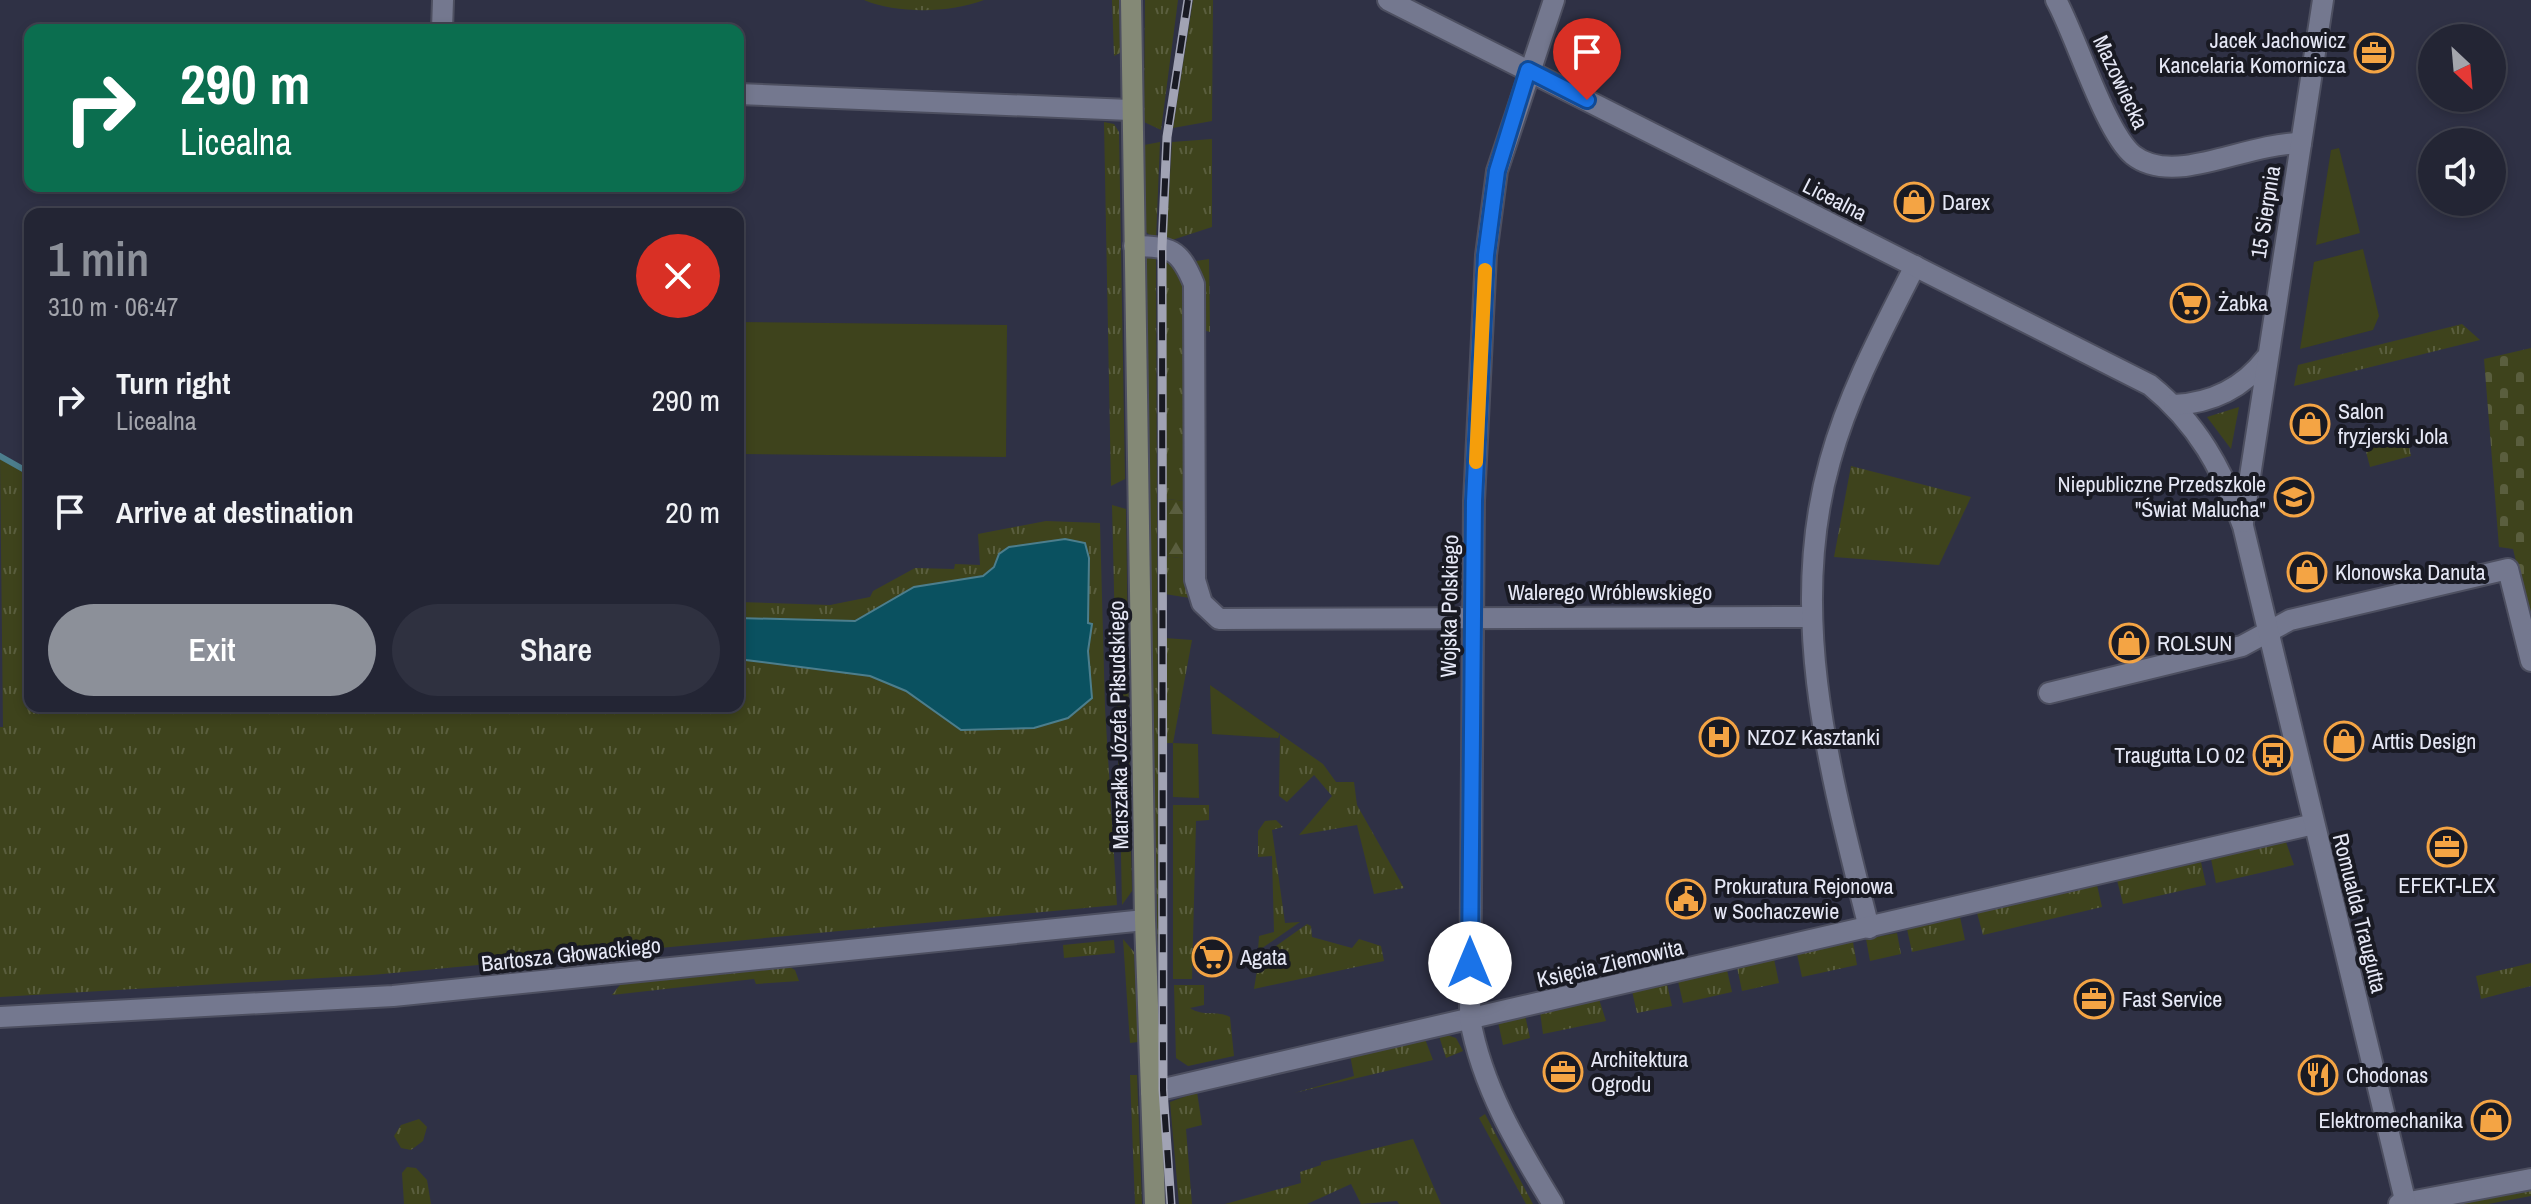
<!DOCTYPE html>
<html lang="en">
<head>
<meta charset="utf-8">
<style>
  body { margin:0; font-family:"Archivo Narrow",sans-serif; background:#2f3140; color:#f1f3f6; height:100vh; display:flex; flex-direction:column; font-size:30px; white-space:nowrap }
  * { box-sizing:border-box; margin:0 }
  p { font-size:26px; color:#a3a5ac }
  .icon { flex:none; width:44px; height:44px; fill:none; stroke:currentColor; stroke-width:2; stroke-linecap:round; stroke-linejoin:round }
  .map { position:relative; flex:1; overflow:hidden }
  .side { position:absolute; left:24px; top:208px; width:720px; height:504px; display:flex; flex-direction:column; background:#232534; border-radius:16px; box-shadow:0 4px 12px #0003,0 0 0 2px #40424f }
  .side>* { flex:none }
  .hud { position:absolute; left:24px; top:24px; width:720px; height:168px; border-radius:16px; box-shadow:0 4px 12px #0003,0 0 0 2px #40424f; background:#0b6e4f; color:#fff; overflow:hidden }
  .needle { width:52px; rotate:154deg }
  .tools { position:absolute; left:2418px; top:24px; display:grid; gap:16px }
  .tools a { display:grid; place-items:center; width:88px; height:88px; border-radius:50%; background:#232534; box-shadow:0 4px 12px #0003,0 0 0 2px #40424f; font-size:40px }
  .pin { position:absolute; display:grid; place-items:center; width:68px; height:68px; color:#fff; margin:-82px -34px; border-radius:50% 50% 50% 0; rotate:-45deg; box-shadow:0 0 8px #0007 }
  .pin .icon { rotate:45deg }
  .me { position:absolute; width:88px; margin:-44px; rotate:0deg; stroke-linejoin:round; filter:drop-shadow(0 0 6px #0008) }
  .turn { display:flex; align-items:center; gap:28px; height:168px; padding:0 24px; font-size:36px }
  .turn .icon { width:104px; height:104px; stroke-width:2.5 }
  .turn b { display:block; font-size:56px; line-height:68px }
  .round { display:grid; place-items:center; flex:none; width:84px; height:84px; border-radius:42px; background:#2f3140 }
  .headline { display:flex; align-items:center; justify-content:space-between; height:136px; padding:0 24px }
  h1 { font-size:48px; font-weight:600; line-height:60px; color:#8c9099 }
  .action { display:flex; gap:16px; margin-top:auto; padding:16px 24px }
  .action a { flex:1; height:92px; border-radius:48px; background:#8c9099; color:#fff; font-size:32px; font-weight:600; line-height:92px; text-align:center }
  .action a+a { background:#2f3140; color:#f1f3f6 }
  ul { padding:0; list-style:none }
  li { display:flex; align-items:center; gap:24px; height:112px; padding:0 24px }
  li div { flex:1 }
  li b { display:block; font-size:30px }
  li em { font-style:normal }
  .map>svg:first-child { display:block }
  .grass { fill:url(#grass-tufts) }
  .forest { fill:url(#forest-firs) }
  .cemetery { fill:url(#cemetery-stones) }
  .garden { fill:#3e431c }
  .water { fill:#0a5160; stroke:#4c7e8d; stroke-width:2 }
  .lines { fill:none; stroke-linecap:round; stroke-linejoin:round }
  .stream { stroke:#4c7e8d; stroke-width:6 }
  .minor-casing { stroke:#4d4f60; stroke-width:24 }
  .tertiary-casing { stroke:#4d4f60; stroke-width:24 }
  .secondary-casing { stroke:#4d4f60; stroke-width:24 }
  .minor { stroke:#74788f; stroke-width:20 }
  .tertiary { stroke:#74788f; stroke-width:20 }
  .secondary { stroke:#848976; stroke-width:20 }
  .rail-casing { stroke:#a1a3b4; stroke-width:9 }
  .rail { stroke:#191a23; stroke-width:6; stroke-dasharray:18; stroke-linecap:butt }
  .route-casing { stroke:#114b97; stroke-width:20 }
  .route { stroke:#1a73e8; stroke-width:14 }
  .slow { stroke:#f59e0b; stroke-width:14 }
  .labels { text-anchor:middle; stroke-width:8; stroke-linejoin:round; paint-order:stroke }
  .poi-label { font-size:22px; fill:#e6e8f6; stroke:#191a23; text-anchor:start }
  .street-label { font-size:22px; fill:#e6e8f6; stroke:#191a23 }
</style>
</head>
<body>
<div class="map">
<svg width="2531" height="1204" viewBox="0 0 2531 1204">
  <defs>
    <pattern id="grass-tufts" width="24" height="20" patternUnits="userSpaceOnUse" patternTransform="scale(2)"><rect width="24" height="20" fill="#3e431c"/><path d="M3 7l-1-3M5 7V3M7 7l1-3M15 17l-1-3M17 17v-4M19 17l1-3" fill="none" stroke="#5a5e3e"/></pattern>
    <pattern id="forest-firs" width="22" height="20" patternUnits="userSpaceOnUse" patternTransform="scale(2)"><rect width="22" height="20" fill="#3e431c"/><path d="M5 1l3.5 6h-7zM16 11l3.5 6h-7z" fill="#5a5e3e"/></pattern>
    <pattern id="cemetery-stones" width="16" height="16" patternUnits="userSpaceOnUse" patternTransform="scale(2)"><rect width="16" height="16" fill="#3e431c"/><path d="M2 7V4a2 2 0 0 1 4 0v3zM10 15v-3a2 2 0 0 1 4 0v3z" fill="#5a5e3e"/></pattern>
  </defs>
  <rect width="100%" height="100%" fill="#2f3145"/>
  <g class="grass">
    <path d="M864,0H984C951,13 897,14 864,0Z"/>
    <path d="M1112,0H1119L1120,53L1114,56Z"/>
    <path d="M1145,0H1178L1161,130L1144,122Z"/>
    <path d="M1193,0H1213L1212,121L1173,128Z"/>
    <path d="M1104,122L1114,124L1119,132L1125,479L1111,486Z"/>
    <path d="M1212,139V227L1166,242L1172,142Z"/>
    <path d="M1160,142L1156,240L1146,232L1144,145Z"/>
    <path d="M1156,252L1159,1041L1145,255Z"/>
    <path d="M1166,259L1174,263L1186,284L1187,501L1166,499Z"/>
    <path d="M1209,259L1210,332L1203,330L1196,261Z"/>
    <path d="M2462,324L2480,340L2294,386L2298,365Z"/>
    <path d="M2239,407L2231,449L2207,417Z"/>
    <path d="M2405,428L2411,456L2370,467L2363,440Z"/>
    <path d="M0,456L30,478V706H738V602L830,605L870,597L873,591L915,568L954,569L955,564L980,565L978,534L1046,521L1100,523L1105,708L1117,905L372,975L0,997V727H3Z"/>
    <path d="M1851,466L1971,497L1939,565L1834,557Z"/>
    <path d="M1112,505L1126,509L1130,799H1119Z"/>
    <path d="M1165,556L1187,559L1196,599L1165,594Z"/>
    <path d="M1165,638L1192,640L1173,743H1165Z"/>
    <path d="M1280,734L1323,764L1336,782H1354L1357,805L1404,888L1374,894L1357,825L1299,835L1332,796L1314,775L1287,802L1279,796Z"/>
    <path d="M1120,805H1130L1132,891L1122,905Z"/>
    <path d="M1173,805H1209V820L1196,821L1192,979H1173Z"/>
    <path d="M1276,820L1283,827L1272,830L1285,923L1300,922L1258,951L1259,936L1274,932L1272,856L1258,857V831L1265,821Z"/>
    <path d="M2286,842L2294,865L2216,883L2211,859Z"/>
    <path d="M2201,862L2206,885L2123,904L2117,880Z"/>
    <path d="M2097,885L2102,907L1983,935L1977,913Z"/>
    <path d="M1960,917L1965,940L1912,952L1907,929Z"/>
    <path d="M1307,924L1311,926L1312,937L1352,948L1359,939L1381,946L1384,961L1254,989L1259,958Z"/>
    <path d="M1897,933L1901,954L1870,961L1866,939Z"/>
    <path d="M1123,939L1134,952L1138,1042L1130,1043Z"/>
    <path d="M1114,940L1115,953L1064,958L1063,945Z"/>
    <path d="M1853,942L1857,965L1802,977L1797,954Z"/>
    <path d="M1774,959L1779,983L1742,991L1737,967Z"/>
    <path d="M2531,963V986L2481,999L2476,976Z"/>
    <path d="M786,965L795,970L799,981L756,984L754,979L612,995L623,981Z"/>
    <path d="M1727,970L1732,992L1683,1003L1678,981Z"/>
    <path d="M1667,984L1672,1006L1637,1013L1632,991Z"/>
    <path d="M1174,985H1204V1005L1190,1008C1203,1017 1217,1010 1230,1017L1234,1056L1188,1066L1176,1058Z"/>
    <path d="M1599,999L1606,1021L1543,1034L1540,1012Z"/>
    <path d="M1525,1015L1530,1038L1503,1045L1498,1022Z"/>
    <path d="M1444,1034L1456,1038L1463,1051L1446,1058L1439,1036Z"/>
    <path d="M1425,1039L1433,1060L1294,1093L1354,1076L1350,1055Z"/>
    <path d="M1130,1075H1137L1142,1204H1135Z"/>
    <path d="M1197,1092L1202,1125L1186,1129L1192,1204H1179L1170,1102Z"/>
    <path d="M1485,1114L1533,1204H1526L1479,1118Z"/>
    <path d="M419,1119L427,1127L423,1141L411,1150L401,1148L394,1136L401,1125Z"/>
    <path d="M1413,1139L1441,1204H1399L1397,1201L1361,1204L1351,1184L1307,1204H1225L1301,1183L1300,1172L1321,1165V1162Z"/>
    <path d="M407,1167L416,1168L427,1180L431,1204H404L402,1173Z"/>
    <path d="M2531,1187V1196L2488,1204H2444Z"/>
  </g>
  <path class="forest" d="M1166,499L1187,501V559L1165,556Z"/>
  <path class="cemetery" d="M2531,348V623L2513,549L2499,547L2484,359Z"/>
  <g class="garden">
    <path d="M2339,148L2360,233L2316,245L2331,150Z"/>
    <path d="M2363,249L2379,316L2373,330L2300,349L2314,262Z"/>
    <path d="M738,322L1007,325L1006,457L738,454Z"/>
    <path d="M1210,685L1280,734L1278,738L1212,734Z"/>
    <path d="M1173,743L1198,744L1199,798L1173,797Z"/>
  </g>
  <path class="water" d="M1065,539L1085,543L1089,558L1088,623L1092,624L1088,651L1092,698L1068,718L1034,728L961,730L906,691L870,676L738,659V618L855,621L914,587L983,576L994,567L999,554L1009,547Z"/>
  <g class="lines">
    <path class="stream" d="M0,456L30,473"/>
    <g class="minor-casing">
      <g id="minor">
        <path d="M2056,0C2076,36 2105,132 2133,155C2148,167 2167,168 2185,166C2224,161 2261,144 2301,143"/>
        <path d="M442,30L443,0"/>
        <path d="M738,94L1130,110"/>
        <path d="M1134,246C1171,247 1179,248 1194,284L1195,580L1202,603L1219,619L1809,617"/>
        <path d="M2049,693L2242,646L2290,620L2508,569L2531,661"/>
        <path d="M1869,928C1831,776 1786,616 1830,461C1849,392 1883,329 1915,266"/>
        <path d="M1151,1092L2314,824"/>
        <path d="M1553,1204C1517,1145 1482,1087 1470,1019L1474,501L1486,255L1497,171L1554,0"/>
        <path d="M2399,1204L2531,1179"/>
      </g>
    </g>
    <g class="tertiary-casing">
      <g id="tertiary">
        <path d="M1388,0L2150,385C2198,424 2222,469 2243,526L2406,1204"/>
        <path d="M2174,405C2213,403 2243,388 2266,358"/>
        <path d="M2243,522L2323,0"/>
        <path d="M0,1017L393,996L1145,920"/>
      </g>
    </g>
    <g class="secondary-casing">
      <path id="secondary" d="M1131,0L1145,920L1155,1204"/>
    </g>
    <use href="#minor" class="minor"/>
    <use href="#tertiary" class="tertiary"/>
    <use href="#secondary" class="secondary"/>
    <g class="rail-casing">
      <path id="rail" d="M1171,1204L1163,1090L1162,247L1167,137L1188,0"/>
    </g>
    <use href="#rail" class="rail"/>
  </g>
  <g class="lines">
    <g class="route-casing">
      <path id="route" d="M1470,963L1474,501L1486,255L1497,171L1528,70L1587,100"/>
    </g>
    <use href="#route" class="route"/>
    <path class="slow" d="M1476,462L1485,270"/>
  </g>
  <defs>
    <g id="office-ring" transform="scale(2)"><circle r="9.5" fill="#191a23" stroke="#f4a444" stroke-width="1.5"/><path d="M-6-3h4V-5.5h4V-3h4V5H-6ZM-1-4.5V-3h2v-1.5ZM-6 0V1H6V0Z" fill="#f4a444"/></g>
    <g id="shop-ring" transform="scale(2)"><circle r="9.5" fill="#191a23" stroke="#f4a444" stroke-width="1.5"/><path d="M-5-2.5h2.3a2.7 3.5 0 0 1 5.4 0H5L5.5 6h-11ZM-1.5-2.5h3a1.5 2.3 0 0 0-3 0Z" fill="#f4a444"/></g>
    <g id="supermarket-ring" transform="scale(2)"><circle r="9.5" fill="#191a23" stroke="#f4a444" stroke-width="1.5"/><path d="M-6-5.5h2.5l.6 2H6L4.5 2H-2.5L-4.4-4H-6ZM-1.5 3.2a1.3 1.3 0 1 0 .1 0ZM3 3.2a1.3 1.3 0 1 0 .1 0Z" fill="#f4a444"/></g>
    <g id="school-ring" transform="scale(2)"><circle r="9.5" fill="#191a23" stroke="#f4a444" stroke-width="1.5"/><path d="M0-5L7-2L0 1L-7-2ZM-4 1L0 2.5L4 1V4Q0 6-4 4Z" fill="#f4a444"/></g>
    <g id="hospital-ring" transform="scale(2)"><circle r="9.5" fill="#191a23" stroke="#f4a444" stroke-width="1.5"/><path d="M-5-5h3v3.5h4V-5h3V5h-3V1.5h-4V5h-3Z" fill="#f4a444"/></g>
    <g id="bus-ring" transform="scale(2)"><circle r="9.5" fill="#191a23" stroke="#f4a444" stroke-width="1.5"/><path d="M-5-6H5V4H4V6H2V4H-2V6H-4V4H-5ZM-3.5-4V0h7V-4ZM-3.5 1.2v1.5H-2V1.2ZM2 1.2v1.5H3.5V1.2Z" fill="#f4a444"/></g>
    <g id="civic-ring" transform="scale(2)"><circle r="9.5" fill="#191a23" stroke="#f4a444" stroke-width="1.5"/><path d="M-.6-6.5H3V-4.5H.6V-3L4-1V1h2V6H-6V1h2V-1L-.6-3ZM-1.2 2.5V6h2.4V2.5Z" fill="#f4a444"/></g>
    <g id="restaurant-ring" transform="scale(2)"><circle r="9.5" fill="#191a23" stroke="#f4a444" stroke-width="1.5"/><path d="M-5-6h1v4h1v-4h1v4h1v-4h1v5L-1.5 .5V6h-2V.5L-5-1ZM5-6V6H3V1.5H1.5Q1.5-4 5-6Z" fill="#f4a444"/></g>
  </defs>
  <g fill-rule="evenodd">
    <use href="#office-ring" x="2374" y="53"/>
    <use href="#shop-ring" x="1914" y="202"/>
    <use href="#supermarket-ring" x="2190" y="303"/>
    <use href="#shop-ring" x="2310" y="424"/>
    <use href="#school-ring" x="2294" y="497"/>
    <use href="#shop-ring" x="2307" y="572"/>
    <use href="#shop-ring" x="2129" y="643"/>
    <use href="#hospital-ring" x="1719" y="737"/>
    <use href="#shop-ring" x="2344" y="741"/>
    <use href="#bus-ring" x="2273" y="755"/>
    <use href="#office-ring" x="2447" y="847"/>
    <use href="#civic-ring" x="1686" y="899"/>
    <use href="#supermarket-ring" x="1212" y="957"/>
    <use href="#office-ring" x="2094" y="999"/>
    <use href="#office-ring" x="1563" y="1072"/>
    <use href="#restaurant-ring" x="2318" y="1075"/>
    <use href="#shop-ring" x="2491" y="1120"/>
  </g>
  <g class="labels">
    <g class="poi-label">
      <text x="2346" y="48" text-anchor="end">Jacek Jachowicz<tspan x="2346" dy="25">Kancelaria Komornicza</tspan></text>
      <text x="1942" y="210">Darex</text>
      <text x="2218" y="311">Żabka</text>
      <text x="2338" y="419">Salon<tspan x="2338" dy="25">fryzjerski Jola</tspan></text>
      <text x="2266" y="492" text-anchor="end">Niepubliczne Przedszkole<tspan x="2266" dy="25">"Świat Malucha"</tspan></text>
      <text x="2335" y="580">Klonowska Danuta</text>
      <text x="2157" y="651">ROLSUN</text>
      <text x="1747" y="745">NZOZ Kasztanki</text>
      <text x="2372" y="749">Arttis Design</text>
      <text x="2245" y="763" text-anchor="end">Traugutta LO 02</text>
      <text x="2447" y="893" text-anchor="middle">EFEKT-LEX</text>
      <text x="1714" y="894">Prokuratura Rejonowa<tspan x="1714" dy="25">w Sochaczewie</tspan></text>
      <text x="1240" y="965">Agata</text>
      <text x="2122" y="1007">Fast Service</text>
      <text x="1591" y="1067">Architektura<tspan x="1591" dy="25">Ogrodu</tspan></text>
      <text x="2346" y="1083">Chodonas</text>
      <text x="2463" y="1128" text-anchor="end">Elektromechanika</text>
    </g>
    <g class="street-label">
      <text transform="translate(2121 82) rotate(65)" y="8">Mazowiecka</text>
      <text transform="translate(1835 199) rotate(27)" y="8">Licealna</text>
      <text transform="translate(2265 212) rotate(-81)" y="8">15 Sierpnia</text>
      <text x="1610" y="600">Walerego Wróblewskiego</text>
      <text transform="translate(1449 606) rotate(-89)" y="8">Wojska Polskiego</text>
      <text transform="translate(1118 725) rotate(-91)" y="8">Marszałka Józefa Piłsudskiego</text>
      <text transform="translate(2360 913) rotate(76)" y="8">Romualda Traugutta</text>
      <text transform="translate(571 954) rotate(-6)" y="8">Bartosza Głowackiego</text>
      <text transform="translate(1610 963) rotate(-13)" y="8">Księcia Ziemowita</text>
    </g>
  </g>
</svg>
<div class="tools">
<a><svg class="needle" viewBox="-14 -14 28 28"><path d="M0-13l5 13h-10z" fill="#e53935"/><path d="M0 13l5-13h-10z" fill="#a3a5ac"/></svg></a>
<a><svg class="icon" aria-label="sound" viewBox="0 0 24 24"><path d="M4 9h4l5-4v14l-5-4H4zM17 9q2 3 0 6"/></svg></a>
</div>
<div class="pin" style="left:1587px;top:100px;background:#d93025"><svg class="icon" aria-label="arrive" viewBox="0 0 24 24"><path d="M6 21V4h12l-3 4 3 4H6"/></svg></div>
<svg class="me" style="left:1470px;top:963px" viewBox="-20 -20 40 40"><circle r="19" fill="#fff"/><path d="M0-13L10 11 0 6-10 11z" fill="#1a73e8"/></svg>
<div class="hud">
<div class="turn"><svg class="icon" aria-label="right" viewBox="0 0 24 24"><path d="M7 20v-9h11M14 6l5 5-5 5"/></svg><div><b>290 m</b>Licealna</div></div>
</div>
<section class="side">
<div class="headline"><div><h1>1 min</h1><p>310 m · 06:47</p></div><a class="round" style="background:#d93025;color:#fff"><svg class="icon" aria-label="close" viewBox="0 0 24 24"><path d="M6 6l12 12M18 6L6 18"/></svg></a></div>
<ul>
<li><svg class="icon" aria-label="right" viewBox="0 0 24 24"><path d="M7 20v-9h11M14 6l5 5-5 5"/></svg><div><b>Turn right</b><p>Licealna</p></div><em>290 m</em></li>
<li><svg class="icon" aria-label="arrive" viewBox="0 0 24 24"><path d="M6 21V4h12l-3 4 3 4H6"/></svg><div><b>Arrive at destination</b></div><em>20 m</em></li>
</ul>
<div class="action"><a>Exit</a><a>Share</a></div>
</section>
</div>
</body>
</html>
